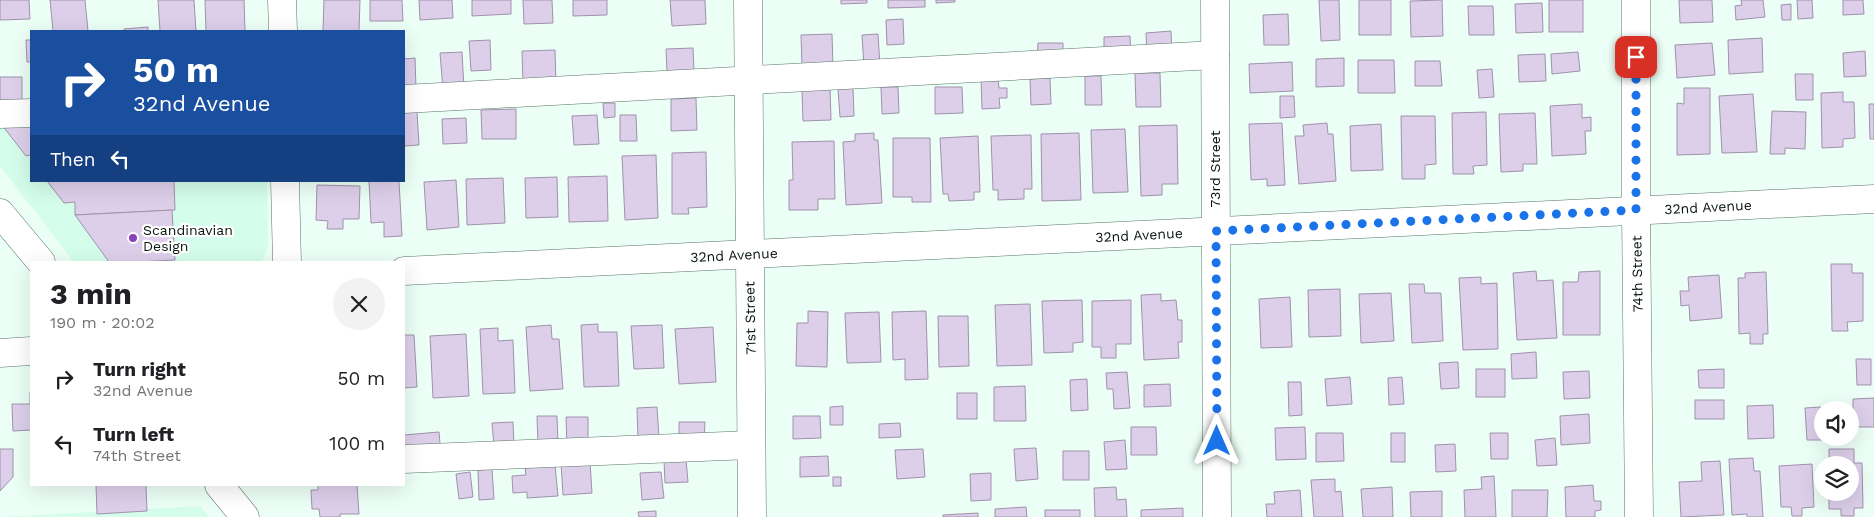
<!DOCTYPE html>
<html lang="en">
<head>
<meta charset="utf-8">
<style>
  body { margin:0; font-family:"Work Sans",sans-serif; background:#f2f2f2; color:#202124; height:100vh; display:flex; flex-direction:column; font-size:19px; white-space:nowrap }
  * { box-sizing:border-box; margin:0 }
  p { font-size:16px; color:#757577 }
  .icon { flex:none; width:28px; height:28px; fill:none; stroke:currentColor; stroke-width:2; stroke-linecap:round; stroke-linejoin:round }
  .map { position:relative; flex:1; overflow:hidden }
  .details { position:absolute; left:30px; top:261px; width:375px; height:225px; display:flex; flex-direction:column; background:#fff; border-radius:0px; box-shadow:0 5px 20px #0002 }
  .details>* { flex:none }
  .banner { position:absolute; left:30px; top:30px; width:375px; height:152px; border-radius:0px; box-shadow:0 5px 20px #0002; background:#1a4fa0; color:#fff; overflow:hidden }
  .controls { position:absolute; left:1814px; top:401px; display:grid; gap:10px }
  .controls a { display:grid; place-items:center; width:45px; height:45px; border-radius:50%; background:#fff; box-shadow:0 5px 20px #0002; font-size:25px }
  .pin { position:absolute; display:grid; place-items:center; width:42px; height:42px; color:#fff; margin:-21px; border-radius:10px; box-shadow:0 2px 8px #0006 }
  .me { position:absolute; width:55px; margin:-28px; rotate:0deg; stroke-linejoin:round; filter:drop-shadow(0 0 4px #0008) }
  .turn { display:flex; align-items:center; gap:18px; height:105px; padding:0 20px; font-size:22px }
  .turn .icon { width:65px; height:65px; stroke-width:2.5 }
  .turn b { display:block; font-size:35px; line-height:42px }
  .then { display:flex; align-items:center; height:48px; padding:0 20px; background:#0003; gap:10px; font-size:19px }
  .round { display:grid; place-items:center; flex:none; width:52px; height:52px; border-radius:26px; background:#f2f2f2 }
  .headline { display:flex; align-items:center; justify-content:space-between; height:85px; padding:0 20px }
  h1 { font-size:30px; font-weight:700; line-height:38px }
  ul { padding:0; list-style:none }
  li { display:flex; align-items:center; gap:15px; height:65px; padding:0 20px }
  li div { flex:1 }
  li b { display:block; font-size:19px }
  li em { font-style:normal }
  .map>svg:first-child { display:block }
  .built { fill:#d4fdeb }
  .building { fill:#ddcfea; stroke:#9f92ab }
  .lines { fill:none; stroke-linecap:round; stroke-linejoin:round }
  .minor-casing { stroke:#587568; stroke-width:29 }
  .major-casing { stroke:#587568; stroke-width:29 }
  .minor { stroke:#fff; stroke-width:28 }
  .major { stroke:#fff; stroke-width:28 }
  .route { stroke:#1a73e8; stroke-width:9; stroke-dasharray:0 16.2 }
  .poi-dot { fill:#8743b7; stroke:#fff; stroke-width:2 }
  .labels { text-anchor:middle; stroke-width:4.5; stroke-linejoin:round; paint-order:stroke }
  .street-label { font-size:14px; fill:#091510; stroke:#fff }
  .poi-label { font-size:14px; fill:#091510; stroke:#fff; text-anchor:start }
</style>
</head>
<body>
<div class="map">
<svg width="1874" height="517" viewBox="0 0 1874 517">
  <rect width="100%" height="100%" fill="#ecfff6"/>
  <g class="built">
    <path d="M31,115V181H267L268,247L263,260L257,262H74L0,166V118Z"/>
    <path d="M200,506L209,517H1Z"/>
  </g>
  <g class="building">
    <path d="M0,0H29L30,19L0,20Z"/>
    <path d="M50,0H85L88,31H53Z"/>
    <path d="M158,0H194L196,31H160Z"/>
    <path d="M205,0H244L245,31H206Z"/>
    <path d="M324,0H360L359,31H323Z"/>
    <path d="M370,0H402L403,21H370Z"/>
    <path d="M419,0H452L453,18L420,20Z"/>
    <path d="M472,0H511V14L472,16Z"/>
    <path d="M523,0H552L553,23L524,24Z"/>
    <path d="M573,0H607V15L573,16Z"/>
    <path d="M670,0H705L706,24L672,26Z"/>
    <path d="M841,0H867V3L841,4Z"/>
    <path d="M888,0H925V7L888,8Z"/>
    <path d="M936,0H955V2L936,3Z"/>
    <path d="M1319,0H1339L1340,40L1321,41Z"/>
    <rect x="1359" y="0" width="32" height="35"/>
    <path d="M1442,0L1443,36L1411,37L1410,1Z"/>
    <rect x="1549" y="0" width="34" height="32"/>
    <path d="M1679,0H1712L1713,22L1680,23Z"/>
    <path d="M1741,0H1763L1765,17L1736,20L1735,6L1742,5Z"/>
    <path d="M1797,0H1812L1813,18L1798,19Z"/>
    <path d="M1843,0H1863L1864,14L1843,15Z"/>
    <path d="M1542,3L1543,32L1516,33L1515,4Z"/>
    <path d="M1791,4V20H1782L1781,5Z"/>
    <path d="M1468,6H1493L1494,35H1469Z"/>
    <path d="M1288,14L1289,45H1264L1263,15Z"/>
    <path d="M903,19L904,44L887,45L886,20Z"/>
    <path d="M148,27V31H124V29Z"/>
    <path d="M1171,31L1172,53L1147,54L1146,33Z"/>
    <path d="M832,34L833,67L802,68L801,35Z"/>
    <path d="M878,34L880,66L864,67L862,35Z"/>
    <path d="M1130,36L1131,55L1104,56V37Z"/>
    <path d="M1762,38L1763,72L1729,74L1728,40Z"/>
    <path d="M26,40H31V62H27Z"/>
    <path d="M490,40L491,70L471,71L469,41Z"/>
    <path d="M1038,43H1063V60H1037Z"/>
    <path d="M1712,43L1715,75L1677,78L1675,45Z"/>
    <path d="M693,48L694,70L667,71L666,49Z"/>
    <path d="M555,50L556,84H523L522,51Z"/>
    <path d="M1865,51L1866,76L1844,77L1843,53Z"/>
    <path d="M462,52L464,88L443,90L440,53Z"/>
    <path d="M1578,52L1580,71L1552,74L1551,54Z"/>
    <path d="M1545,54L1546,81L1519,82L1518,55Z"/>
    <path d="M415,58L416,89H404V59Z"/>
    <path d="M1344,58V86L1316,87V59Z"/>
    <path d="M1358,60H1394L1395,93H1358Z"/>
    <path d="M1415,61H1440L1442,86H1415Z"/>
    <path d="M1292,62L1293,91L1250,93L1249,64Z"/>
    <path d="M1492,69L1494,97L1479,98L1477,70Z"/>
    <path d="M1135,73H1160L1161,107H1136Z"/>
    <path d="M1795,74H1813V100H1796Z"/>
    <path d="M1085,76H1101L1102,105H1085Z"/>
    <path d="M0,77H22V108L0,109Z"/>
    <path d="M1050,78L1051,104L1031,105L1030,79Z"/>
    <path d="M981,79H998L999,88H1007V98H999L1000,108L982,109Z"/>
    <path d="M881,87H898L899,113L882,114Z"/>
    <path d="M935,87H962L963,113L935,114Z"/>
    <path d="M830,88L831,120L803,121L802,90Z"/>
    <path d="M853,88L854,116L840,117L838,89Z"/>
    <path d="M1684,88H1710V154L1677,155V103L1684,104Z"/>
    <path d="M1843,92V102H1854L1855,138L1843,139V147L1822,148L1821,93Z"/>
    <path d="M1753,94L1757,152L1722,153L1719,96Z"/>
    <path d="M1280,96H1294L1295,117L1280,118Z"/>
    <path d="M696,98L697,130L671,131V99Z"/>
    <path d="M603,103H615V117L604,118Z"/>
    <path d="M1582,104V118L1591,117V131H1585L1586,154L1552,156L1550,106Z"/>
    <path d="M1869,104H1874V139H1870Z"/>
    <path d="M516,109V139H482L481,110Z"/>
    <path d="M1772,111L1806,112L1805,149L1785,148V154H1770Z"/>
    <path d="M404,112H417L419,145L404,146Z"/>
    <path d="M1486,112L1487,165L1473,166L1474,174H1453L1452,113Z"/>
    <path d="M1535,113L1537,164H1523V171L1501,172L1499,114Z"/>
    <path d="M597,115L599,144L574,145L572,116Z"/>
    <path d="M620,115H636L637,141H620Z"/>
    <path d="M1401,116H1435L1436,164L1425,165V179H1402Z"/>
    <path d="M466,118L467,143L443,144L442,119Z"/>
    <path d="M1282,123L1285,185L1267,186V179L1251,180L1249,124Z"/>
    <path d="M1327,123L1328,134H1333L1336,181L1299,184L1295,136H1304L1303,125Z"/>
    <path d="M31,124V155L26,156L2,125Z"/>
    <path d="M1381,124L1383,170L1351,171L1350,126Z"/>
    <path d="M1177,125L1178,184H1162V195L1141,196L1139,126Z"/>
    <path d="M1125,129L1128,192L1093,193L1091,130Z"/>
    <path d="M874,133V140H878L882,203L846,205L843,142L855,141V134Z"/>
    <path d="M1079,133L1081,200L1042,201L1041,134Z"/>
    <path d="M1031,135L1032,189H1024V199L998,200V190H993L991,136Z"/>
    <path d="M978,136L980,192H974V200L949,201L948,194H943L940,138Z"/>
    <path d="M893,138H930L931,202H912V197H893Z"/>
    <path d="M834,141L835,199H818V210H789V180H793L792,142Z"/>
    <path d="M706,152L707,207L688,208L689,214H672V153Z"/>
    <path d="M656,155L658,218L625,220L622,156Z"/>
    <path d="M607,176L608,221L569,222L568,177Z"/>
    <path d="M557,177L558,217L526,218L525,178Z"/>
    <path d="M503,178L505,223L467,225L466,179Z"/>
    <path d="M456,180L459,227L427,230L424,182Z"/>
    <path d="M47,181H174L175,210L75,215V202L64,203Z"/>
    <path d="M369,181H399L402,236L384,237V222L371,223Z"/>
    <path d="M317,185L360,186L359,219H343V229H327L328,221L316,220Z"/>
    <path d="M172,210L175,260L136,262H109L75,215Z"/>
    <path d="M1831,264H1852V273H1863V321L1847,322L1848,331H1832Z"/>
    <path d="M1536,271L1537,281L1553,280L1557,338L1517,340L1513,273Z"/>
    <path d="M1600,271V335H1563V282H1578L1579,272Z"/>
    <path d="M1766,272L1768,334H1763V344H1750V333L1739,334L1738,278H1745V273Z"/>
    <path d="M1719,275L1722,318L1690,321L1689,305L1681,306L1680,291H1689L1688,277Z"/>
    <path d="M1481,277V284L1497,283L1498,349L1463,350L1459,278Z"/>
    <path d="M1409,284H1424L1425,293H1441L1443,341L1412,343Z"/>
    <path d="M1340,289L1341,336L1309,337L1308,290Z"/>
    <path d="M1391,293L1394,341L1361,343L1359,294Z"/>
    <path d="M1161,294V301L1176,300L1178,320H1182V342H1178L1179,358L1144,360L1141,295Z"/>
    <path d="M1290,297L1292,347L1261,348L1259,299Z"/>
    <path d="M1082,300L1083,342L1073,343V352L1044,353L1042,301Z"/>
    <path d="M1131,300V344H1116V358H1101V347H1092V301Z"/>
    <path d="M1030,304L1032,365L997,366L995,305Z"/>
    <path d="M808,311L828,312L827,367L796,366L797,323H808Z"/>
    <path d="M926,311L928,379L905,380V359L893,360L892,312Z"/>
    <path d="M879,312L881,362L847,363L845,313Z"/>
    <path d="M938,316H968L969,366L939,367Z"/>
    <path d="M598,324V332H617L619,386L584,387L581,325Z"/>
    <path d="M551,325L552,339H559L563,389L530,391L526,327Z"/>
    <path d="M662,325L664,368L634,369L631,326Z"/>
    <path d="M713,327L716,382L679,384L675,329Z"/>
    <path d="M498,328V341L513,340L515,393L483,394L480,329Z"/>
    <path d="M466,334L469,396L433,398L430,336Z"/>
    <path d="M404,335H414L417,387L404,388Z"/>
    <path d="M1536,352L1537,378L1512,379L1511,354Z"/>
    <path d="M1856,359H1871V385H1857Z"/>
    <path d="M1458,362L1459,388L1441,389L1439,363Z"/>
    <rect x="1476" y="369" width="29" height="28"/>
    <path d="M1724,369V388H1699L1698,370Z"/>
    <path d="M1589,371L1590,398L1564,399L1563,372Z"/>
    <path d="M1127,372L1130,408L1114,409L1113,389H1107L1106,373Z"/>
    <path d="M1350,377L1352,404L1327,406L1325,379Z"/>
    <path d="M1402,377L1404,404L1389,405L1388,378Z"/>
    <path d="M1087,379L1088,410L1071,411L1070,380Z"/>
    <path d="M1288,382H1301L1302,415L1289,416Z"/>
    <path d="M1170,384L1171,406L1144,407V385Z"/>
    <path d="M1025,386L1026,421H994V387Z"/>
    <path d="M30,392H31V430L13,431L12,404H30Z"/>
    <rect x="957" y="393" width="20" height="26"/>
    <path d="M1874,398V427H1853V399Z"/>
    <rect x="1695" y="400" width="29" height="19"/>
    <path d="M1773,405L1774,438L1748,439L1747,406Z"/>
    <path d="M843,406V425H830V407Z"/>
    <path d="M657,407L659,438L638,439L637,408Z"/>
    <path d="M1821,407L1822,440H1807L1805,408Z"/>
    <path d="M1589,414L1590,443L1561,445L1560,416Z"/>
    <path d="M537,416H557L558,445H538Z"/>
    <path d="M793,416H820L821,438L793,439Z"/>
    <path d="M566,417H588V447L567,448Z"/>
    <path d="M513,422L514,446L494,447L492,423Z"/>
    <path d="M679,422H705L704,441H679Z"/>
    <path d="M900,423L901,437L879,438V424Z"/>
    <path d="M1131,427H1156L1157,455H1131Z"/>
    <path d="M1305,427L1306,459L1276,460L1275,428Z"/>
    <path d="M439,432L441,454L404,457V435Z"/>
    <path d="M1316,433H1343L1344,461L1316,462Z"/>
    <rect x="1391" y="433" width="14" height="29"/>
    <path d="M1490,433H1508V459H1491Z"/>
    <path d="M1555,438L1557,465L1537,466L1535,440Z"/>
    <path d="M1125,440L1127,469L1106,470L1104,442Z"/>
    <path d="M1455,444L1456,471L1436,472L1435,445Z"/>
    <path d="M1036,448L1038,479L1016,481L1014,449Z"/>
    <path d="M0,449H13V477L0,491Z"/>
    <path d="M923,449L925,477L897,479L895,450Z"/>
    <path d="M1829,449H1854V463H1862L1863,508H1854V516H1841V509H1829V492H1850V465H1829Z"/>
    <rect x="1063" y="451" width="26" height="29"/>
    <path d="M828,456L829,476L800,477V457Z"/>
    <path d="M1753,458L1754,471H1760L1763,517H1747V514L1732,515L1729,459Z"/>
    <path d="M686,459L688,482L665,483L664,460Z"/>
    <path d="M1720,461L1724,515L1681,517L1679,482L1702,481L1701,462Z"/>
    <path d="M590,462L592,493L563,495L561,463Z"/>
    <path d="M1812,464L1814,507L1802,508V516H1792L1791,507H1781L1779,466Z"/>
    <path d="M555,465L558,496L527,498V492L513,493L512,476L526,475L525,468Z"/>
    <path d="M492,469L494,499L479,500L478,470Z"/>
    <path d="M470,472L473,497L459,499L456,474Z"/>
    <path d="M661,472L664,498L642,500L640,473Z"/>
    <path d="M991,473V500L971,501L970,474Z"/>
    <path d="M1494,476L1496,517H1465L1464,490L1482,489L1481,477Z"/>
    <rect x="833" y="477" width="8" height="9"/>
    <path d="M1335,479V492L1341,491L1343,517H1314L1311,480Z"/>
    <path d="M96,485H146L147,511L97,514Z"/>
    <path d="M318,485H357L359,514H340V517H320L319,509H312L311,490H318Z"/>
    <path d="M1593,485L1594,501H1601V510L1595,511V517H1566L1565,487Z"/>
    <path d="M1116,487L1117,500L1126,499L1127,517H1095L1094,488Z"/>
    <path d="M1392,487L1393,517H1363L1361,489Z"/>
    <path d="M1300,490L1302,517H1267L1266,504H1275L1274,492Z"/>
    <path d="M1512,490H1548L1547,517H1512Z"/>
    <path d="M1442,491V517H1411L1410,492Z"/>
    <path d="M1026,507L1027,517H995V509Z"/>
    <path d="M1183,508V517H1141V510Z"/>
    <rect x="1045" y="510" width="35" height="7"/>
    <path d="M656,511V517H639L638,512Z"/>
    <path d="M978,513V517H943V515Z"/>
  </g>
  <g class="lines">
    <g class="minor-casing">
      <g id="minor">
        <path d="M282,0L283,31"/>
        <path d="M748,0L752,517"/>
        <path d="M1215,0L1217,517"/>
        <path d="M1636,0V210L1639,517"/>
        <path d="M404,99L1215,55"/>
        <path d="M0,114L31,113"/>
        <path d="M285,181L287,262"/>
        <path d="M404,271L1874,199"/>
        <path d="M0,353L31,351"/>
        <path d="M404,459L751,445"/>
      </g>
    </g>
    <g class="major-casing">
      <g id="major">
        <path d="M0,213L41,262"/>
        <path d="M219,485L245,517"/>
      </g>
    </g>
    <use href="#minor" class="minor"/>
    <use href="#major" class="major"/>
  </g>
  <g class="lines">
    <path class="route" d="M1217,441L1216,231L1636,210V57"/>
  </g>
  <circle class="poi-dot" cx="133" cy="238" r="5"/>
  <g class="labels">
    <g class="street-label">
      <text transform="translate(1215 169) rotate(-90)" y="5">73rd Street</text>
      <text transform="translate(1708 207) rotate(-3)" y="5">32nd Avenue</text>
      <text transform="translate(1139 235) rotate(-3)" y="5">32nd Avenue</text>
      <text transform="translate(734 255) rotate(-3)" y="5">32nd Avenue</text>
      <text transform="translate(1637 274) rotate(-91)" y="5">74th Street</text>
      <text transform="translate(750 318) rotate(-91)" y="5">71st Street</text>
    </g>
    <g class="poi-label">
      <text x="143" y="235">Scandinavian<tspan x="143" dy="16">Design</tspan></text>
    </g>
  </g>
</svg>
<div class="controls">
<a><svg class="icon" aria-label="sound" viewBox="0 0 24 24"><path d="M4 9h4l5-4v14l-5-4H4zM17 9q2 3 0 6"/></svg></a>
<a><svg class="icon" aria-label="layers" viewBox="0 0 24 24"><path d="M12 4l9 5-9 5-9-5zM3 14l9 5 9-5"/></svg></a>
</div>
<div class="pin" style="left:1636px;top:57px;background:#d93025"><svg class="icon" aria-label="arrive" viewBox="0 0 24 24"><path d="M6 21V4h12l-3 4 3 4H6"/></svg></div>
<svg class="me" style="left:1217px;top:441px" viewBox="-20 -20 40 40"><path d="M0-17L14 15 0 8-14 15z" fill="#1a73e8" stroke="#fff" stroke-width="4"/></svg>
<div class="banner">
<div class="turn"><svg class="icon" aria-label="right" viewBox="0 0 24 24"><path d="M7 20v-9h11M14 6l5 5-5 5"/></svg><div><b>50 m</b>32nd Avenue</div></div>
<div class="then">Then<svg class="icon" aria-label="left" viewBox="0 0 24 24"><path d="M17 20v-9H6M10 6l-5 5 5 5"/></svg></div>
</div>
<section class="details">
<div class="headline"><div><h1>3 min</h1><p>190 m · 20:02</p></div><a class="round"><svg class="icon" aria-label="close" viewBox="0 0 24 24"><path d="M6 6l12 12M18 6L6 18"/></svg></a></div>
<ul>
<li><svg class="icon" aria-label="right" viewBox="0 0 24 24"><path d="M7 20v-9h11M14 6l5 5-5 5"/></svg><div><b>Turn right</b><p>32nd Avenue</p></div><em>50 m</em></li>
<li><svg class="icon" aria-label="left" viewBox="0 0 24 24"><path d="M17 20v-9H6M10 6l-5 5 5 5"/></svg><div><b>Turn left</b><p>74th Street</p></div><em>100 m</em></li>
</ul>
</section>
</div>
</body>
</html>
